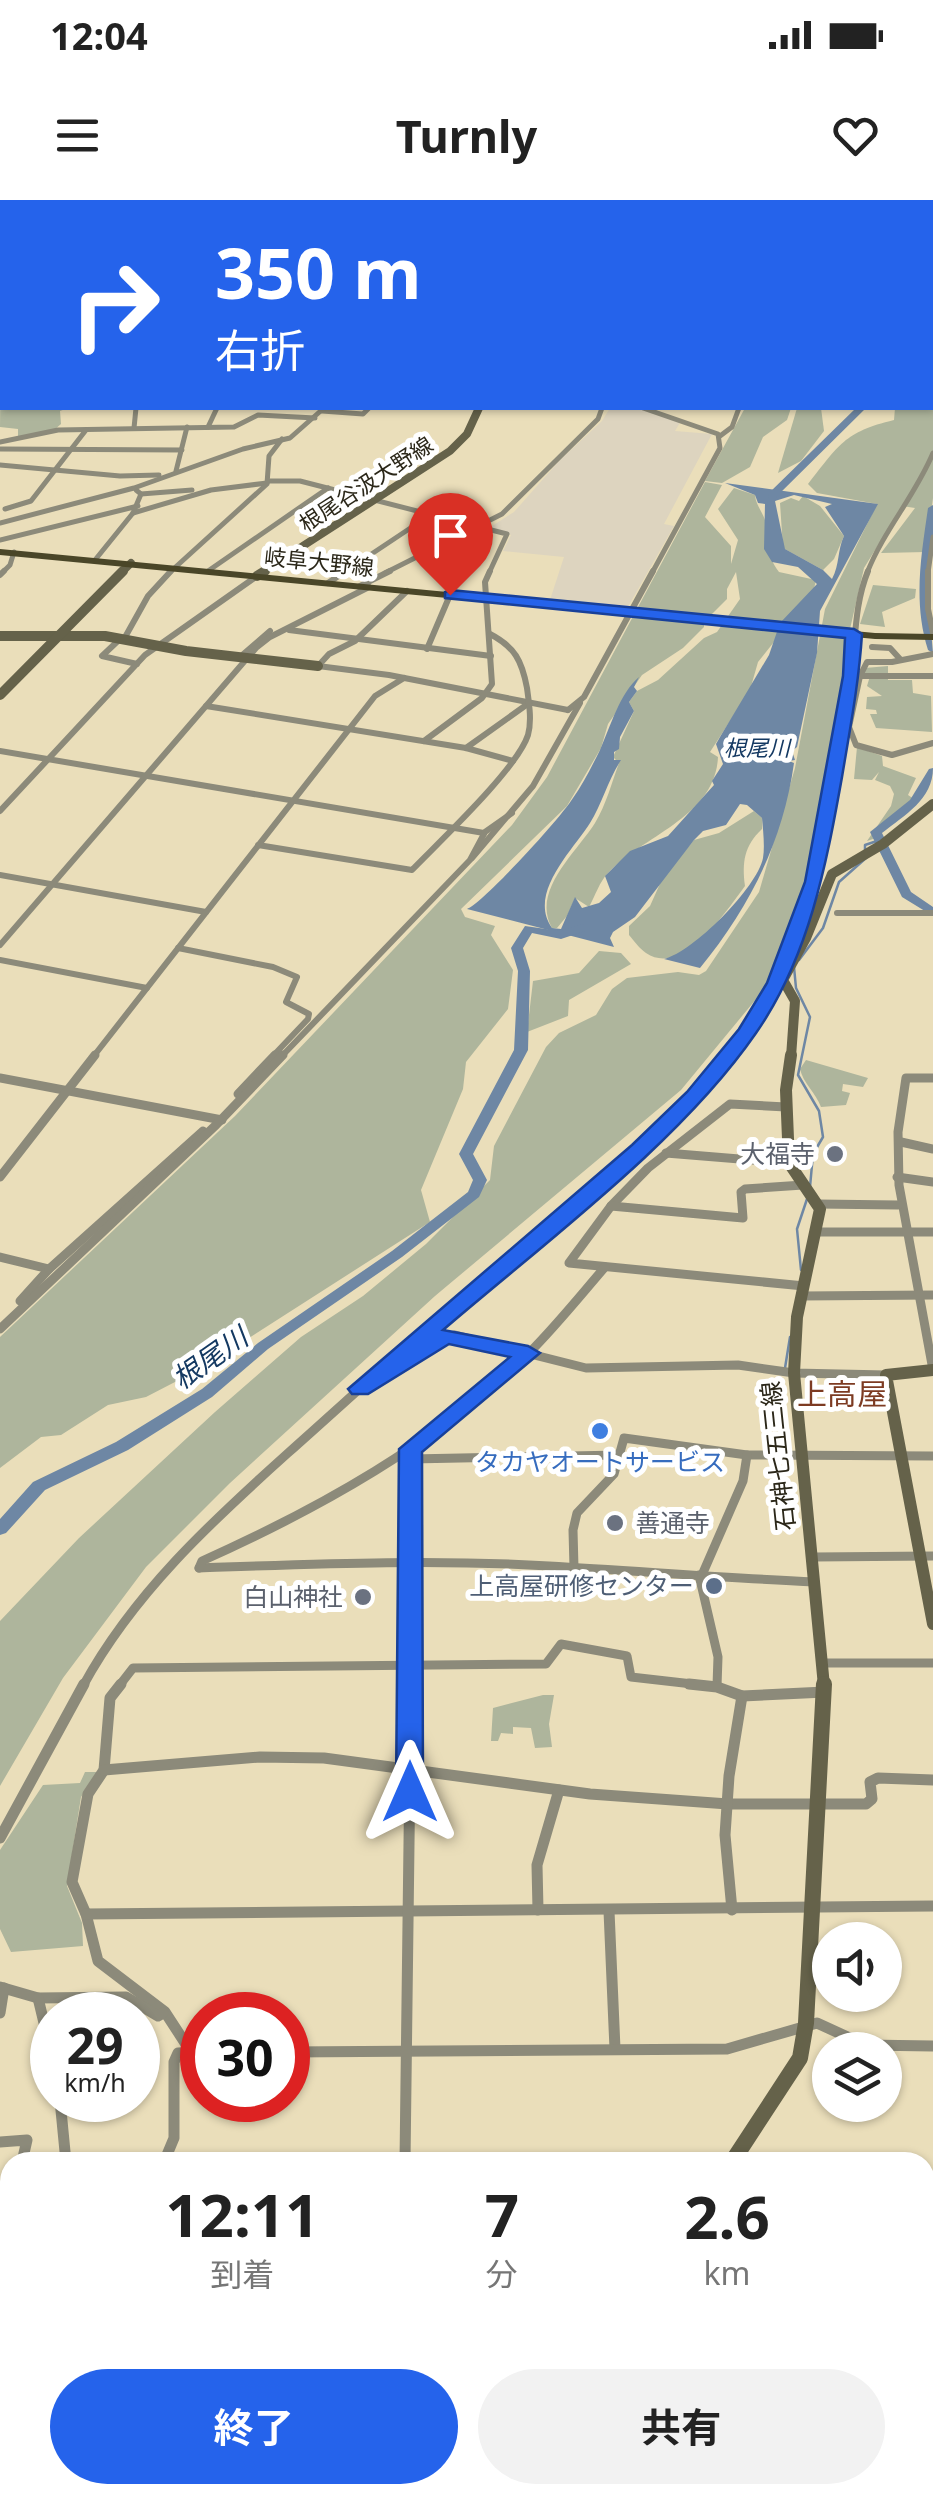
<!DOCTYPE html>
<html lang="ja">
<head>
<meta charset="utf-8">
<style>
  body { margin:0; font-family:"Noto Sans","Noto Sans JP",sans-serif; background:#f2f2f2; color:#222; height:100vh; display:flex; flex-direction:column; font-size:38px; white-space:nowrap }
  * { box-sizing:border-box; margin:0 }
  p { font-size:32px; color:#767676 }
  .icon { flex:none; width:55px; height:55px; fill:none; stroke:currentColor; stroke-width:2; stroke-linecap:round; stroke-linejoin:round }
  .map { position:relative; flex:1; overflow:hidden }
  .details { position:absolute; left:0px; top:1952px; width:935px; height:352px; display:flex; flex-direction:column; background:#fff; border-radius:30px 30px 0 0; box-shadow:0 2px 8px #0004 }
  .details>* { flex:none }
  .banner { position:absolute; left:0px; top:0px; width:935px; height:210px; box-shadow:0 2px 8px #0004; background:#2563eb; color:#fff; overflow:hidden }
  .fabs { position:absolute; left:812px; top:1722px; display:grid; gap:20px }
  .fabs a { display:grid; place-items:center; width:90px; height:90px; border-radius:50%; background:#fff; box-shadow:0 2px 8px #0004; font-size:50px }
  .speed { position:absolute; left:30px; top:1792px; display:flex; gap:20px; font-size:50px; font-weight:700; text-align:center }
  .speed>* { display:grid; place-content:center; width:130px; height:130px; border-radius:50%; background:#fff; box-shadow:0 2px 8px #0004; line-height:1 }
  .speed small { font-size:25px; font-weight:400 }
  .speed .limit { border:15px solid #d22; background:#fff; color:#111 }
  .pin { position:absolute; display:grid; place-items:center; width:85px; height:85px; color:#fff; margin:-102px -42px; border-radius:50% 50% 50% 0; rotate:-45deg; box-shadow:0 0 10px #0007 }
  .pin .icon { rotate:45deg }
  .me { position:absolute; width:110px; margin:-55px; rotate:0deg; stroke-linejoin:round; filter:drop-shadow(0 0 8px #0008) }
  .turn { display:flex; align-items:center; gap:35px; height:210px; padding:0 50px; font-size:45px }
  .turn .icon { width:130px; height:130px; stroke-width:2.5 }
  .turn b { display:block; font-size:70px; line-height:85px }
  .eta { display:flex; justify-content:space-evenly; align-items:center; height:170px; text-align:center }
  .eta b { font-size:60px; font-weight:700; line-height:70px }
  .button { display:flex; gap:20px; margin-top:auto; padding:20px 50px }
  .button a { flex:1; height:115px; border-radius:60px; background:#2563eb; color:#fff; font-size:40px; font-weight:700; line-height:115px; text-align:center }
  .button a+a { background:#f2f2f2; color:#222 }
  .status { display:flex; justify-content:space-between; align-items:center; height:70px; padding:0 50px; background:#fff; direction:ltr }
  .status svg { height:28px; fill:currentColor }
  header { display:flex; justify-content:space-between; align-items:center; height:130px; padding:0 50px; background:#fff; font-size:45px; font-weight:700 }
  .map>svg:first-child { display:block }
  .industrial { fill:#ddd4bf }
  .green { fill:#aeb59c }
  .water { fill:#6e87a4; fill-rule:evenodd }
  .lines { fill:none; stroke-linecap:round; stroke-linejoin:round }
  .stream { stroke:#6e87a4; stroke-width:2.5 }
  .river { fill:#6e87a4; fill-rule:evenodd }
  .street-far3 { stroke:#8c8a7a; stroke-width:5 }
  .street-far2 { stroke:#8c8a7a; stroke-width:6 }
  .street-far1 { stroke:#8c8a7a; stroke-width:9 }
  .street { stroke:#8c8a7a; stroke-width:11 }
  .secondary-far3 { stroke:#65624a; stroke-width:8 }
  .secondary-far2 { stroke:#65624a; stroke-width:10 }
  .secondary-far1 { stroke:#65624a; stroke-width:12 }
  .secondary { stroke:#65624a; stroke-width:16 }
  .primary { fill:#4a4628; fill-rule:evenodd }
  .route { fill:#2563eb; stroke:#184099; stroke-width:2.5 }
  .worship-dot { fill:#6b7280; stroke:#fff; stroke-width:4 }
  .shop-dot { fill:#3f7fe0; stroke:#fff; stroke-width:4 }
  .service-dot { fill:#5c6f8a; stroke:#fff; stroke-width:4 }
  .labels { text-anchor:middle; stroke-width:10; stroke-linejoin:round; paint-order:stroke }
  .far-street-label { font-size:22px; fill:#2b2719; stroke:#fff }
  .far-water-label { font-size:22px; font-style:italic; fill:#143962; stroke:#fff }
  .worship-label { font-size:25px; fill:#5b616d; stroke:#fff; text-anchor:end }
  .street-label { font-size:25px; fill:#2b2719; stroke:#fff }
  .shop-label { font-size:25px; fill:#366cbe; stroke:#fff }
  .service-label { font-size:25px; fill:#4e5e75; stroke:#fff; text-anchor:end }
  .water-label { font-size:28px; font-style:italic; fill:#143962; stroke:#fff }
  .quarter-label { font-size:30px; fill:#7d3b22; stroke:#fff }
</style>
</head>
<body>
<div class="status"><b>12:04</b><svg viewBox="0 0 49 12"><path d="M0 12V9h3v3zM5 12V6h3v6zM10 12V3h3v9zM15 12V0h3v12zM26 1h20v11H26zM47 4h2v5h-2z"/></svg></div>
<header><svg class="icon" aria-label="menu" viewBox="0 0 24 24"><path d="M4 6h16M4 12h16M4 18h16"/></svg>Turnly<svg class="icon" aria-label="heart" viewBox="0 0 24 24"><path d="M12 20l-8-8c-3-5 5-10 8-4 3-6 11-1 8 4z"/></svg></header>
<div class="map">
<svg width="933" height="2303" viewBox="0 0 933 2303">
  <rect width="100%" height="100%" fill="#eadeba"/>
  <path class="industrial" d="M610,208H638L681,221L675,231L712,234L664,324L674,326L629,405L621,410L549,403L564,357L503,351L511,335L489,328L514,312L560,260L602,221Z"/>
  <g class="green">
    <path d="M2,10V208H68L60,211L61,224L54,230L18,238V229L0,227Z"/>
    <path d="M933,166V298L926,352L881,353L915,308L902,306L864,368L850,429L814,659L798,710L766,787L681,890L435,1096L230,1283L146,1367L63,1478L0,1586V1421L79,1338L215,1212L301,1137L363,1096L426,1044L490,980L494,946L546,847L559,833L596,815L612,789L627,778L678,772L699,775L706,771L759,692L795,568L825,409L877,304L817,293L808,284C839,245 844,232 894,220L895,208H932Z"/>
    <path d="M745,208H791L787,220L763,237L750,267L722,283L705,281Z"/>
    <path d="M797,208H821L824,231L801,261L778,273Z"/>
    <path d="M705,282L722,285L705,317L731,346V364L738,340L718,309L734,288L755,295C756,307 765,314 766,325C769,346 766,354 779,372L816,380L813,393L758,462L750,490L710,552L718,557C715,617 644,635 608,673C600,681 595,696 589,707L575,698L567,716L557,728H552C531,691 576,653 595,623C606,605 612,582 619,563L613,557L634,511L629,502L637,491L658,480L704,438L717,432L740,399L736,372L727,389V399L704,422V427L683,448L642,475L608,524L601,548L567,606L461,709L465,717L495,726L491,735L513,770L508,809L466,862L463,889L421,990L430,1022L202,1168L146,1197L108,1205L61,1235L41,1237L0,1268V1137L235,916L512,625L547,577Z"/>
    <path d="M803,296L820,306L844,336L834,359L823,370L783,348L780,303L791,298L799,301Z"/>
    <path d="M873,385L916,389L915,398L882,412L885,427L860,424Z"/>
    <path d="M888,466V480H912L913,493L931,496L932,532L876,528L870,514H877L876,510L866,509L867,497L882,496L867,486L870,476L863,475L865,468Z"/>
    <path d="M857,547L882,556L883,566L916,578L908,595L914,599L876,638L867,641L891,606L894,594L890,586L875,580L879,572L872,580L854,579Z"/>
    <path d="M754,611L762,618V629C744,646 742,662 745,686C727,710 683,778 646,753C640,749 634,741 629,735V726L650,706L663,677L694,640L719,633Z"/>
    <path d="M599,751L621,753L631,764L569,800L568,816L527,832L533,781L579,773Z"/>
    <path d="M806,860L868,878L863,887L843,884L842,891L850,893L846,905L821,907C816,893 803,883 800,869Z"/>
    <path d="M543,1495H554L549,1524L552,1547L535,1548L531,1528L513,1527V1534L501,1533L498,1541H491L493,1508Z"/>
    <path d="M85,1572H100L81,1597L67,1686L82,1723L83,1746L11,1752L0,1729V1650L43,1585L80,1583Z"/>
  </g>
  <path class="water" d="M725,283L878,304L820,411L817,453L797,547L792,551L795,560L789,561L794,563C783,642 749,708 700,768L664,759C693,752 757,688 763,658C765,646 763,630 762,618L747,605L740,604L726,625L703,631L694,640L635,717L613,732L610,738L614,747L467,709C483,703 560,619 573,598C583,584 592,566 600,550C611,525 620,493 639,477L634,487L637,491L629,502L634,511L620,537L619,549L614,552V560H621C608,580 602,604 590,623C574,649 527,693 552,728L561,729L575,697L582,708L599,703L611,692L605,676L630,651L668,636L714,585L712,581L723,564L716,544L720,537L769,455L780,423L817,384L798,367L772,362L764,349L765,304L758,303L755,295ZM794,295L832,304L825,307L844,336C837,351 840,364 832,379L823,370L785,349L775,301Z"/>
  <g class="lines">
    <g class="stream">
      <path d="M865,650V645L877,641"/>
      <path d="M799,760L823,728L839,682L866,658"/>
      <path d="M794,767L796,788L810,817L798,875L819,911L823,937L813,954L810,987"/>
      <path d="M801,1070L797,1029L807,999"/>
      <path d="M785,1168L790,1137"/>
    </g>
    <g class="river">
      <path d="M583,0H591L590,2H582Z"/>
      <path d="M664,0H674L676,2H667Z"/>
      <path d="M932,159L933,160V166H932Z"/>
      <path d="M856,208H866L777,296L773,307H767L769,293Z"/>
      <path d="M933,305V343L928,397L933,453L928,450C913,402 921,357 928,308Z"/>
      <path d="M933,568C933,599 905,615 882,633L911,692L933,707V716L902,697L870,632L910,600L929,569Z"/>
      <path d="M581,724L585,725V731L561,739L532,733L523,748L530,771L528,850L473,954L487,980L479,997L402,1057L268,1149L212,1197L128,1250L45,1290L6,1333L0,1335V1319L33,1282L116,1242L202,1189L258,1143L392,1051L468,992L473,980L459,954L514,850L518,771L511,748L525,726L560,731Z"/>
    </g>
    <g class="street-far3">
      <path d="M652,0L656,2"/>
      <path d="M836,2L847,0"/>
      <path d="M910,2L929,0"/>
      <path d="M643,208L718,234L720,248L652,373"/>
      <path d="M322,211L363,214L369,208"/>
      <path d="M208,227L217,208"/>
      <path d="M134,228L136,208"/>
      <path d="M720,236L732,227L739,208"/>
      <path d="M0,242L58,230L234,227L258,215L315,218"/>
      <path d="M0,249L182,250"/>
      <path d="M0,265L120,276L159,275"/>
      <path d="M176,271L187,227"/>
      <path d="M268,281H300L507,334L489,373"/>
      <path d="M136,290L141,294L192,290"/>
      <path d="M5,309L31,301L86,230"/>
      <path d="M133,313L211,290L267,283"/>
      <path d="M0,323L134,288L243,249L290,238L324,208"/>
      <path d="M0,340L138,306"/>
      <path d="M95,360L133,313L141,294"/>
      <path d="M208,371L328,288"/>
      <path d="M2,373L10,365L14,352"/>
      <path d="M169,373L267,284L269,256L282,239"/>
      <path d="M343,373L430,315"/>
      <path d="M385,373L502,314L598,219L602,208"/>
      <path d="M867,373C884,330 915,296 933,253"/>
      <path d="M928,373L933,337"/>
    </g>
    <g class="street-far2">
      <path d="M928,371V409L933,433"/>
      <path d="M0,375L4,371"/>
      <path d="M328,383L346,371"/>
      <path d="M360,386L390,371"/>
      <path d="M289,430L491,456"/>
      <path d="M120,439L102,456L137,464"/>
      <path d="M124,439L148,396L171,371"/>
      <path d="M872,447L890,448L900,459"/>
      <path d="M427,449L450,395"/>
      <path d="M240,457L270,431"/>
      <path d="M318,466L389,475L568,510"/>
      <path d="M318,466L329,454L355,441L407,391"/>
      <path d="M860,476L867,462H892L933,454"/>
      <path d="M933,476H860L849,527L856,545L892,555L933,543"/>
      <path d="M206,506L466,548L513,561"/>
      <path d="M568,510L584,497L653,371"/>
      <path d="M424,541L482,498L492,484L485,382L490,371"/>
      <path d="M466,548L529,503"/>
      <path d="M0,551L484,633"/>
      <path d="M0,611L145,455L257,376"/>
      <path d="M258,645L412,670C439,642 517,569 528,535C532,521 529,503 527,488C522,461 515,447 490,434"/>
      <path d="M472,658L533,586L580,503"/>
      <path d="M0,675L206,712"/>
      <path d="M837,713H933"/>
      <path d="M0,745L256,448L270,437L369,387"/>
      <path d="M178,748L273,767L297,777L286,802L309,814L308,819L272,857"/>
      <path d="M0,760L147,788"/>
      <path d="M93,857L375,496L404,478"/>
      <path d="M281,857L470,660L485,632L512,613"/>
      <path d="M726,857C813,753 834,607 851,476C856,440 854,405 868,371"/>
    </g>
    <g class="street-far1">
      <path d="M0,878L222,920"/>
      <path d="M933,878H906L898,932L899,985L933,1170"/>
      <path d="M238,894L275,855"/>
      <path d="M786,907L730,904L648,968L611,1006L569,1063L804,1086"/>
      <path d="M901,942L933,949"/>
      <path d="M666,953L789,963"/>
      <path d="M0,977L95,855"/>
      <path d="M897,977L933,982"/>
      <path d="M818,1004L898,1005"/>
      <path d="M611,1006L743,1018L741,992L745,989L803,985"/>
      <path d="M815,1032H933"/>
      <path d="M0,1057L49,1069L20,1101"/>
      <path d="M49,1069L203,931"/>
      <path d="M801,1096L933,1095"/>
      <path d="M0,1129L216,925L283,855"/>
      <path d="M379,1177L437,1139L455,1135L586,1168L738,1165L794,1173L886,1175"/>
      <path d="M410,1249L411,1486"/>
      <path d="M411,1259L620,1255"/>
      <path d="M814,1357L933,1356"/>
      <path d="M199,1368C315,1364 433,1359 549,1366C638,1371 726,1378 815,1382"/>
      <path d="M199,1368L202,1361C320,1308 435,1244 529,1153C556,1126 580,1096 605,1067"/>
      <path d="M574,1368L573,1330L577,1313L614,1274L624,1238L747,1255L933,1256"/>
      <path d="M699,1375L718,1457L717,1486"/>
      <path d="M702,1375L743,1281L747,1255"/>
      <path d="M824,1463H933"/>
      <path d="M83,1486C133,1394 211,1322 288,1253C352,1196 416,1137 482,1081C568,1009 657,941 728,855"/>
      <path d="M119,1486L133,1468L546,1464L561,1444L627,1456L631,1477L710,1486"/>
    </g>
    <g class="street">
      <path d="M121,1484L110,1498L104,1570L88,1594L72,1682L86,1714L98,1761L165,1812L191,1852"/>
      <path d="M689,1484L717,1487L742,1496L825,1492"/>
      <path d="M104,1570L260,1557L324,1558L590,1594L728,1604H866L872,1599L870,1582L878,1578L933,1580"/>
      <path d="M0,1638L84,1484"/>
      <path d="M538,1710L537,1665L559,1590"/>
      <path d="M732,1710L725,1635L729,1576L742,1496"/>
      <path d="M609,1711L615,1849"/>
      <path d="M86,1714L933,1706"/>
      <path d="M0,1787L38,1798L126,1797L158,1816L163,1813"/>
      <path d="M38,1798L52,1856"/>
      <path d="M0,1813L4,1788"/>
      <path d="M288,1852L727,1849L817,1823L865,1845L933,1846"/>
      <path d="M60,1900L66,1962"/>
      <path d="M0,1942L27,1940L22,1962"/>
      <path d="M164,1962L174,1938V1862L178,1853L202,1852"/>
      <path d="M405,1962L411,1484"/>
      <path d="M0,2063L10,2019"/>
      <path d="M0,2093L10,2087"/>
      <path d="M931,2143L933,2128"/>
      <path d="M0,2154H10"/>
      <path d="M73,2295V2303"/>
      <path d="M752,2295L784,2303"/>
      <path d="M812,2295L813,2303"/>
      <path d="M882,2295V2303"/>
      <path d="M241,2303L244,2295"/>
    </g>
    <g class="secondary-far3">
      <path d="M393,2L397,0"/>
      <path d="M121,373L131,363"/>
      <path d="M261,373L450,251L467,234L479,208"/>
    </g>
    <g class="secondary-far2">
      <path d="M257,376L265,371"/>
      <path d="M0,436H105L186,451L318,466"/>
      <path d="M0,495L123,371"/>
      <path d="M791,857L795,801L783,780L806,738L832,674L883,644L933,604"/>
    </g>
    <g class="secondary-far1">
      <path d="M791,855L786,890L789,963L820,1009L797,1117L794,1173L824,1486"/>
      <path d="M933,1170L886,1175L933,1424"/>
    </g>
    <g class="secondary">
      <path d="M732,1962L800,1858L806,1823L824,1484"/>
      <path d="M576,2303L578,2295"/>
    </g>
    <path class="primary" d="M0,349L875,433L933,434V440L875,439L0,355Z"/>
  </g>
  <path class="route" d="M450,390L854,429L862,434C859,482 850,529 842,577C826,666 809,757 756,833C681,942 544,1043 443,1130L528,1146L540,1153L422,1252L423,1592L419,1600L410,1603L400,1600L396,1592L399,1249L510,1157L449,1144L368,1194H352L348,1189L632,945L687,892L739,829L767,783L805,682L843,476L845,438L445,398V392Z"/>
  <g class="worship-dot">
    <circle cx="835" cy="954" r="10"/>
    <circle cx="615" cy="1323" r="10"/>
    <circle cx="363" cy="1397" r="10"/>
  </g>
  <circle class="shop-dot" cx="600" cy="1231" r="10"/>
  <circle class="service-dot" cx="714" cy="1386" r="10"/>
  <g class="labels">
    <g class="far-street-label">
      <text transform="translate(366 284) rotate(-33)" y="8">根尾谷汲大野線</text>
      <text transform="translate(319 362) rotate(6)" y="8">岐阜大野線</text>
    </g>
    <g class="far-water-label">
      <text x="757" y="556">根尾川</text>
    </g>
    <g class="worship-label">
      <text x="815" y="963">大福寺</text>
      <text x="635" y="1332" text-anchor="start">善通寺</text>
      <text x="343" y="1406">白山神社</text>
    </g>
    <g class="street-label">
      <text transform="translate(778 1256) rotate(-96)" y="9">石神七五三線</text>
    </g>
    <g class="shop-label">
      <text x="600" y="1271">タカヤオートサービス</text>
    </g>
    <g class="service-label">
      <text x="694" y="1395">上高屋研修センター</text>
    </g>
    <g class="water-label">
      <text transform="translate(210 1158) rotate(-35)" y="10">根尾川</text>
    </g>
    <g class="quarter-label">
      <text x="842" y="1205">上高屋</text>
    </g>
  </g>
</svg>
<div class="fabs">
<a><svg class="icon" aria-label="sound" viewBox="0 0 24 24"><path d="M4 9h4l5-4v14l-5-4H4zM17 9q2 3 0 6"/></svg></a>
<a><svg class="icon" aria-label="layers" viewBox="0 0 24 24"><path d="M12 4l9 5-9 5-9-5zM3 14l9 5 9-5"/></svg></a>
</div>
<div class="speed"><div>29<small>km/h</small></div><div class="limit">30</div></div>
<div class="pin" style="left:450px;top:395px;background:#d93025"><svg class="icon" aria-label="arrive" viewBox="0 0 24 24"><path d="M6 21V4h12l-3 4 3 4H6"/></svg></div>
<svg class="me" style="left:410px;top:1592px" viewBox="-20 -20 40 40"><path d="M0-17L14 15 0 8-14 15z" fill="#2563eb" stroke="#fff" stroke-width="4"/></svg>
<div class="banner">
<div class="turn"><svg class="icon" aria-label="right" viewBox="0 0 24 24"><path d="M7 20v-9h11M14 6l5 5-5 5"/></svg><div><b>350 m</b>右折</div></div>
</div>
<section class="details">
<div class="eta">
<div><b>12:11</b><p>到着</p></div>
<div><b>7</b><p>分</p></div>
<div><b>2.6</b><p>km</p></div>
</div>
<div class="button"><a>終了</a><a>共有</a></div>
</section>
</div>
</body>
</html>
